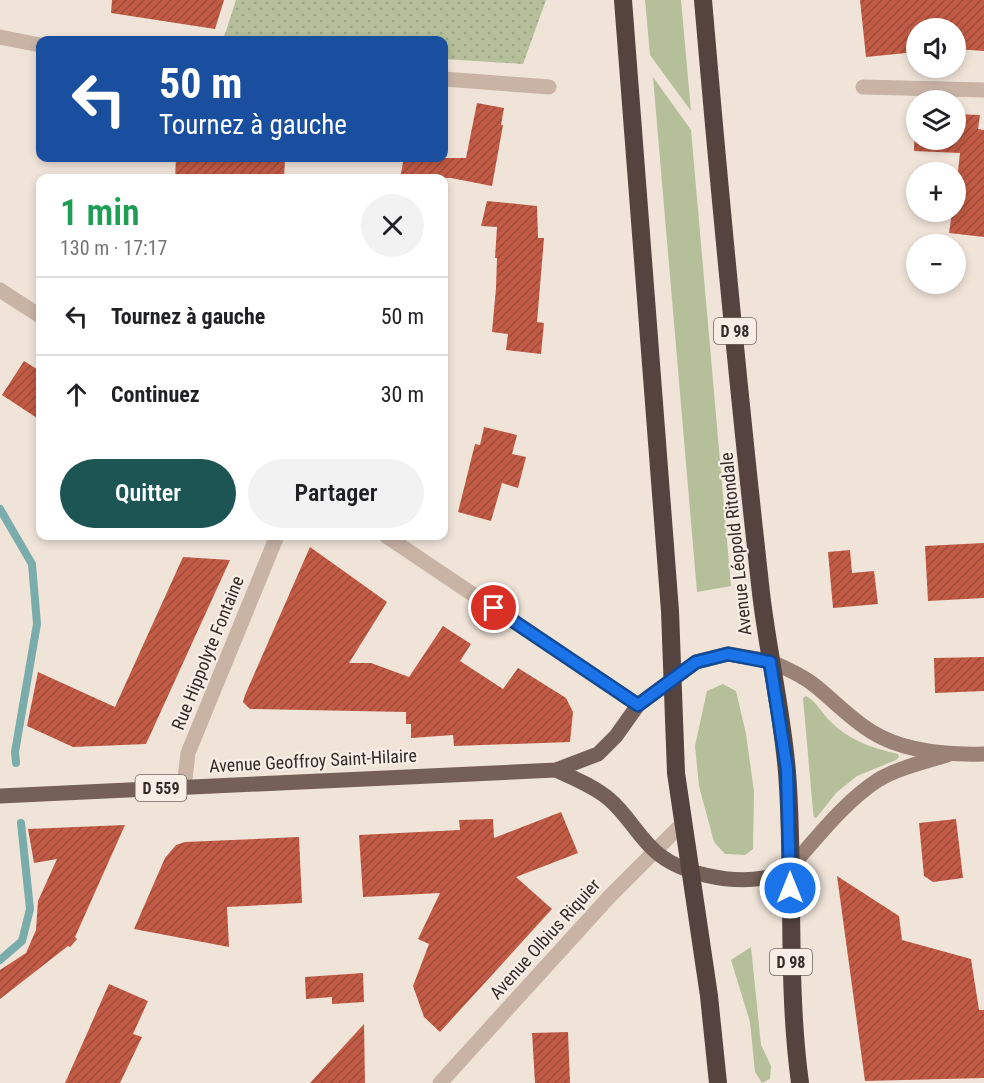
<!DOCTYPE html>
<html lang="fr">
<head>
<meta charset="utf-8">
<style>
  body { margin:0; font-family:"Roboto Condensed",sans-serif; background:#f2f2f2; color:#202124; height:100vh; display:flex; flex-direction:column; font-size:22px; white-space:nowrap }
  * { box-sizing:border-box; margin:0 }
  p { font-size:20px; color:#757577 }
  .icon { flex:none; width:33px; height:33px; fill:none; stroke:currentColor; stroke-width:2; stroke-linecap:round; stroke-linejoin:round }
  .map { position:relative; flex:1; overflow:hidden }
  .sheet { position:absolute; left:36px; top:174px; width:412px; height:366px; display:flex; flex-direction:column; background:#fff; border-radius:12px; box-shadow:0 3px 9px #0003 }
  .sheet>* { flex:none }
  .top-card { position:absolute; left:36px; top:36px; width:412px; height:126px; border-radius:12px; box-shadow:0 3px 9px #0003; background:#1a4fa0; color:#fff; overflow:hidden }
  .controls { position:absolute; left:906px; top:18px; display:grid; gap:12px }
  .controls a { display:grid; place-items:center; width:60px; height:60px; border-radius:50%; background:#fff; box-shadow:0 3px 9px #0003; font-size:30px }
  .pin { position:absolute; display:grid; place-items:center; width:51px; height:51px; color:#fff; margin:-26px; border:3px solid #fff; border-radius:50%; box-shadow:0 2px 6px #0007 }
  .me { position:absolute; width:66px; margin:-33px; rotate:0deg; stroke-linejoin:round; filter:drop-shadow(0 0 4px #0008) }
  .turn { display:flex; align-items:center; gap:21px; height:126px; padding:0 24px; font-size:27px }
  .turn .icon { width:78px; height:78px; stroke-width:2.5 }
  .turn b { display:block; font-size:42px; line-height:51px }
  .round { display:grid; place-items:center; flex:none; width:63px; height:63px; border-radius:32px; background:#f2f2f2 }
  .head { display:flex; align-items:center; justify-content:space-between; height:102px; padding:0 24px }
  h1 { font-size:36px; font-weight:600; line-height:45px; color:#1e9e55 }
  .primary-button { display:flex; gap:12px; margin-top:auto; padding:12px 24px }
  .primary-button a { flex:1; height:69px; border-radius:36px; background:#1d5454; color:#fff; font-size:24px; font-weight:600; line-height:69px; text-align:center }
  .primary-button a+a { background:#f2f2f2; color:#202124 }
  ul { padding:0; list-style:none }
  li { display:flex; align-items:center; gap:18px; height:78px; padding:0 24px; border-top:2px solid #e0e0e0 }
  li div { flex:1 }
  li b { display:block; font-size:22px }
  li em { font-style:normal }
  .map>svg:first-child { display:block }
  .grass { fill:url(#grass-dots) }
  .garden { fill:#b5bf99 }
  .lines { fill:none; stroke-linecap:round; stroke-linejoin:round }
  .stream { stroke:#79acab; stroke-width:8 }
  .building { fill:url(#building-hatch) }
  .street { stroke:#c8b3a5; stroke-width:15 }
  .secondary { stroke:#9b8277; stroke-width:15 }
  .primary { stroke:#756058; stroke-width:15 }
  .highway { stroke:#54433e; stroke-width:18 }
  .route-casing { stroke:#114b97; stroke-width:15 }
  .route { stroke:#1a73e8; stroke-width:10 }
  .labels { text-anchor:middle; stroke-width:4.5; stroke-linejoin:round; paint-order:stroke }
  .shield { fill:#f8eee5; stroke:#6f655f; stroke-width:1.5 }
  .shield-label { font-size:16px; font-weight:bold; fill:#342a26 }
  .street-label { font-size:18px; fill:#342a26; stroke:#f8eee5 }
</style>
</head>
<body>
<div class="map">
<svg width="984" height="1083" viewBox="0 0 984 1083">
  <defs>
    <pattern id="grass-dots" width="8" height="8" patternUnits="userSpaceOnUse" patternTransform="scale(1.5)"><rect width="8" height="8" fill="#b5bf99"/><path d="M2 2h.1M6 6h.1" fill="none" stroke="#9ca484" stroke-width="1.8" stroke-linecap="round"/></pattern>
    <pattern id="building-hatch" width="6" height="6" patternUnits="userSpaceOnUse" patternTransform="scale(1.5)"><rect width="6" height="6" fill="#c25b45"/><path d="M-1 1l2-2M0 6l6-6M5 7l2-2" fill="none" stroke="#9e4b39"/></pattern>
  </defs>
  <rect width="100%" height="100%" fill="#f0e4d9"/>
  <path class="grass" d="M236,0H546L523,64L444,59V40H223Z"/>
  <g class="garden">
    <path d="M645,0H681L691,111L650,55Z"/>
    <path d="M653,77L691,130L731,586L697,592Z"/>
    <path d="M723,684L736,691L746,734L754,792L753,849L745,855L725,854L714,842L699,786L695,746L707,691Z"/>
    <path d="M806,696C816,701 821,712 829,720C848,740 872,748 898,754L899,757L896,760L857,776L837,792L817,817L814,818L813,811L803,698Z"/>
    <path d="M751,947L761,1045L771,1066L770,1079L762,1083L755,1072L750,1022L731,960Z"/>
  </g>
  <g class="lines">
    <g class="stream">
      <path d="M0,509L32,564L37,624L15,752L16,763"/>
      <path d="M0,960L22,941L30,909L21,823"/>
    </g>
  </g>
  <g class="building">
    <path d="M112,0H224L215,29L111,13Z"/>
    <path d="M860,0H984V51L956,49V28H916V52L866,57Z"/>
    <path d="M477,103L504,108L501,125H503L492,186L451,178H400L404,158H466Z"/>
    <path d="M915,112L916,113V140H956V114L980,115L978,129L984,130V237L949,233L952,212H956V188L960,153L914,151Z"/>
    <path d="M176,158H285L284,178H175Z"/>
    <path d="M487,201L537,206L538,238H544L537,322L544,323L541,354L506,350L508,334L492,332L496,288L497,258H495L497,227L481,226Z"/>
    <path d="M24,361L40,371V420L2,395Z"/>
    <path d="M484,427L517,435L512,454L526,457L518,488L502,483L491,521L458,512L475,444L480,445Z"/>
    <path d="M984,543V598L928,601L925,546Z"/>
    <path d="M310,547L387,602L349,663H371L409,677L443,626L471,644L460,661L503,689L518,668L566,698L573,712L570,742L454,746L453,735L411,738V724H406V712L250,709L243,702L245,695Z"/>
    <path d="M850,550L852,573L874,571L878,604L833,608L828,552Z"/>
    <path d="M183,557L230,560L146,744L73,747L27,726L38,672L115,707Z"/>
    <path d="M984,657V691L935,693L934,658Z"/>
    <path d="M561,812L578,853L516,877L552,909L440,1032L424,1017L413,986L429,944L418,939L440,893L363,897L359,835L460,830L459,820L493,819L494,838Z"/>
    <path d="M956,819L963,878L933,882L924,876L919,823Z"/>
    <path d="M125,825L75,937L77,939L70,947L68,946L0,999V970L26,953L36,930L38,901L57,859L34,863L28,829Z"/>
    <path d="M299,837L302,903L227,907L229,947L134,929L165,858L176,845L185,842Z"/>
    <path d="M837,876L899,916L902,940L971,959L979,1010H984V1078L865,1081Z"/>
    <path d="M363,973L364,1002L332,1004V997L306,999L305,977Z"/>
    <path d="M109,984L148,1001L133,1034L142,1037L120,1083H65Z"/>
    <path d="M364,1024L365,1083H310Z"/>
    <path d="M568,1032L570,1083H535L532,1033Z"/>
  </g>
  <g class="lines">
    <g class="street">
      <path d="M0,37L40,45"/>
      <path d="M444,79L549,87"/>
      <path d="M863,87L984,90"/>
      <path d="M0,290L40,316"/>
      <path d="M386,536L638,705"/>
      <path d="M184,787L188,753L277,536"/>
      <path d="M440,1083L610,896L682,824"/>
    </g>
    <g class="secondary">
      <path d="M770,661C787,669 804,676 818,688C836,703 852,720 872,732C904,752 947,755 984,754"/>
      <path d="M790,868C817,838 844,802 878,780C898,768 924,762 947,755"/>
    </g>
    <g class="primary">
      <path d="M556,770C573,778 594,786 609,799C627,814 637,835 655,851C680,874 731,884 764,878C773,876 781,871 790,868"/>
      <path d="M0,796L556,770L598,754L616,736L638,705L696,662L728,654L770,661"/>
    </g>
    <g class="highway">
      <path d="M623,0L670,611L676,773L709,996L718,1083"/>
      <path d="M703,0C720,198 739,396 761,593C768,653 782,712 787,772C795,875 786,980 800,1083"/>
    </g>
  </g>
  <g class="lines">
    <g class="route-casing">
      <path id="route" d="M494,608L638,705L696,662L728,654L770,662L787,769L790,888"/>
    </g>
    <use href="#route" class="route"/>
  </g>
  <g class="labels">
    <g class="shield">
      <rect x="714" y="318" width="42" height="26" rx="4.5"/>
      <rect x="135.5" y="775" width="51" height="26" rx="4.5"/>
      <rect x="770" y="949" width="42" height="26" rx="4.5"/>
    </g>
    <g class="shield-label">
      <text x="735" y="337">D 98</text>
      <text x="161" y="794">D 559</text>
      <text x="791" y="968">D 98</text>
    </g>
    <g class="street-label">
      <text transform="translate(736 544) rotate(-96)" y="6">Avenue Léopold Ritondale</text>
      <text transform="translate(208 653) rotate(-68)" y="6">Rue Hippolyte Fontaine</text>
      <text transform="translate(313 761) rotate(-3)" y="6">Avenue Geoffroy Saint-Hilaire</text>
      <text transform="translate(545 939) rotate(-48)" y="6">Avenue Olbius Riquier</text>
    </g>
  </g>
</svg>
<div class="controls">
<a><svg class="icon" aria-label="sound" viewBox="0 0 24 24"><path d="M4 9h4l5-4v14l-5-4H4zM17 9q2 3 0 6"/></svg></a>
<a><svg class="icon" aria-label="layers" viewBox="0 0 24 24"><path d="M12 4l9 5-9 5-9-5zM3 14l9 5 9-5"/></svg></a>
<a>+</a>
<a>−</a>
</div>
<div class="pin" style="left:494px;top:608px;background:#d93025"><svg class="icon" aria-label="arrive" viewBox="0 0 24 24"><path d="M6 21V4h12l-3 4 3 4H6"/></svg></div>
<svg class="me" style="left:790px;top:888px" viewBox="-20 -20 40 40"><circle r="17" fill="#1a73e8" stroke="#fff" stroke-width="3"/><path d="M0-11L8 9 0 5-8 9z" fill="#fff"/></svg>
<div class="top-card">
<div class="turn"><svg class="icon" aria-label="left" viewBox="0 0 24 24"><path d="M17 20v-9H6M10 6l-5 5 5 5"/></svg><div><b>50 m</b>Tournez à gauche</div></div>
</div>
<section class="sheet">
<div class="head"><div><h1>1 min</h1><p>130 m · 17:17</p></div><a class="round"><svg class="icon" aria-label="close" viewBox="0 0 24 24"><path d="M6 6l12 12M18 6L6 18"/></svg></a></div>
<ul>
<li><svg class="icon" aria-label="left" viewBox="0 0 24 24"><path d="M17 20v-9H6M10 6l-5 5 5 5"/></svg><div><b>Tournez à gauche</b></div><em>50 m</em></li>
<li><svg class="icon" aria-label="ahead" viewBox="0 0 24 24"><path d="M12 20V5M6 11l6-6 6 6"/></svg><div><b>Continuez</b></div><em>30 m</em></li>
</ul>
<div class="primary-button"><a>Quitter</a><a>Partager</a></div>
</section>
</div>
</body>
</html>
